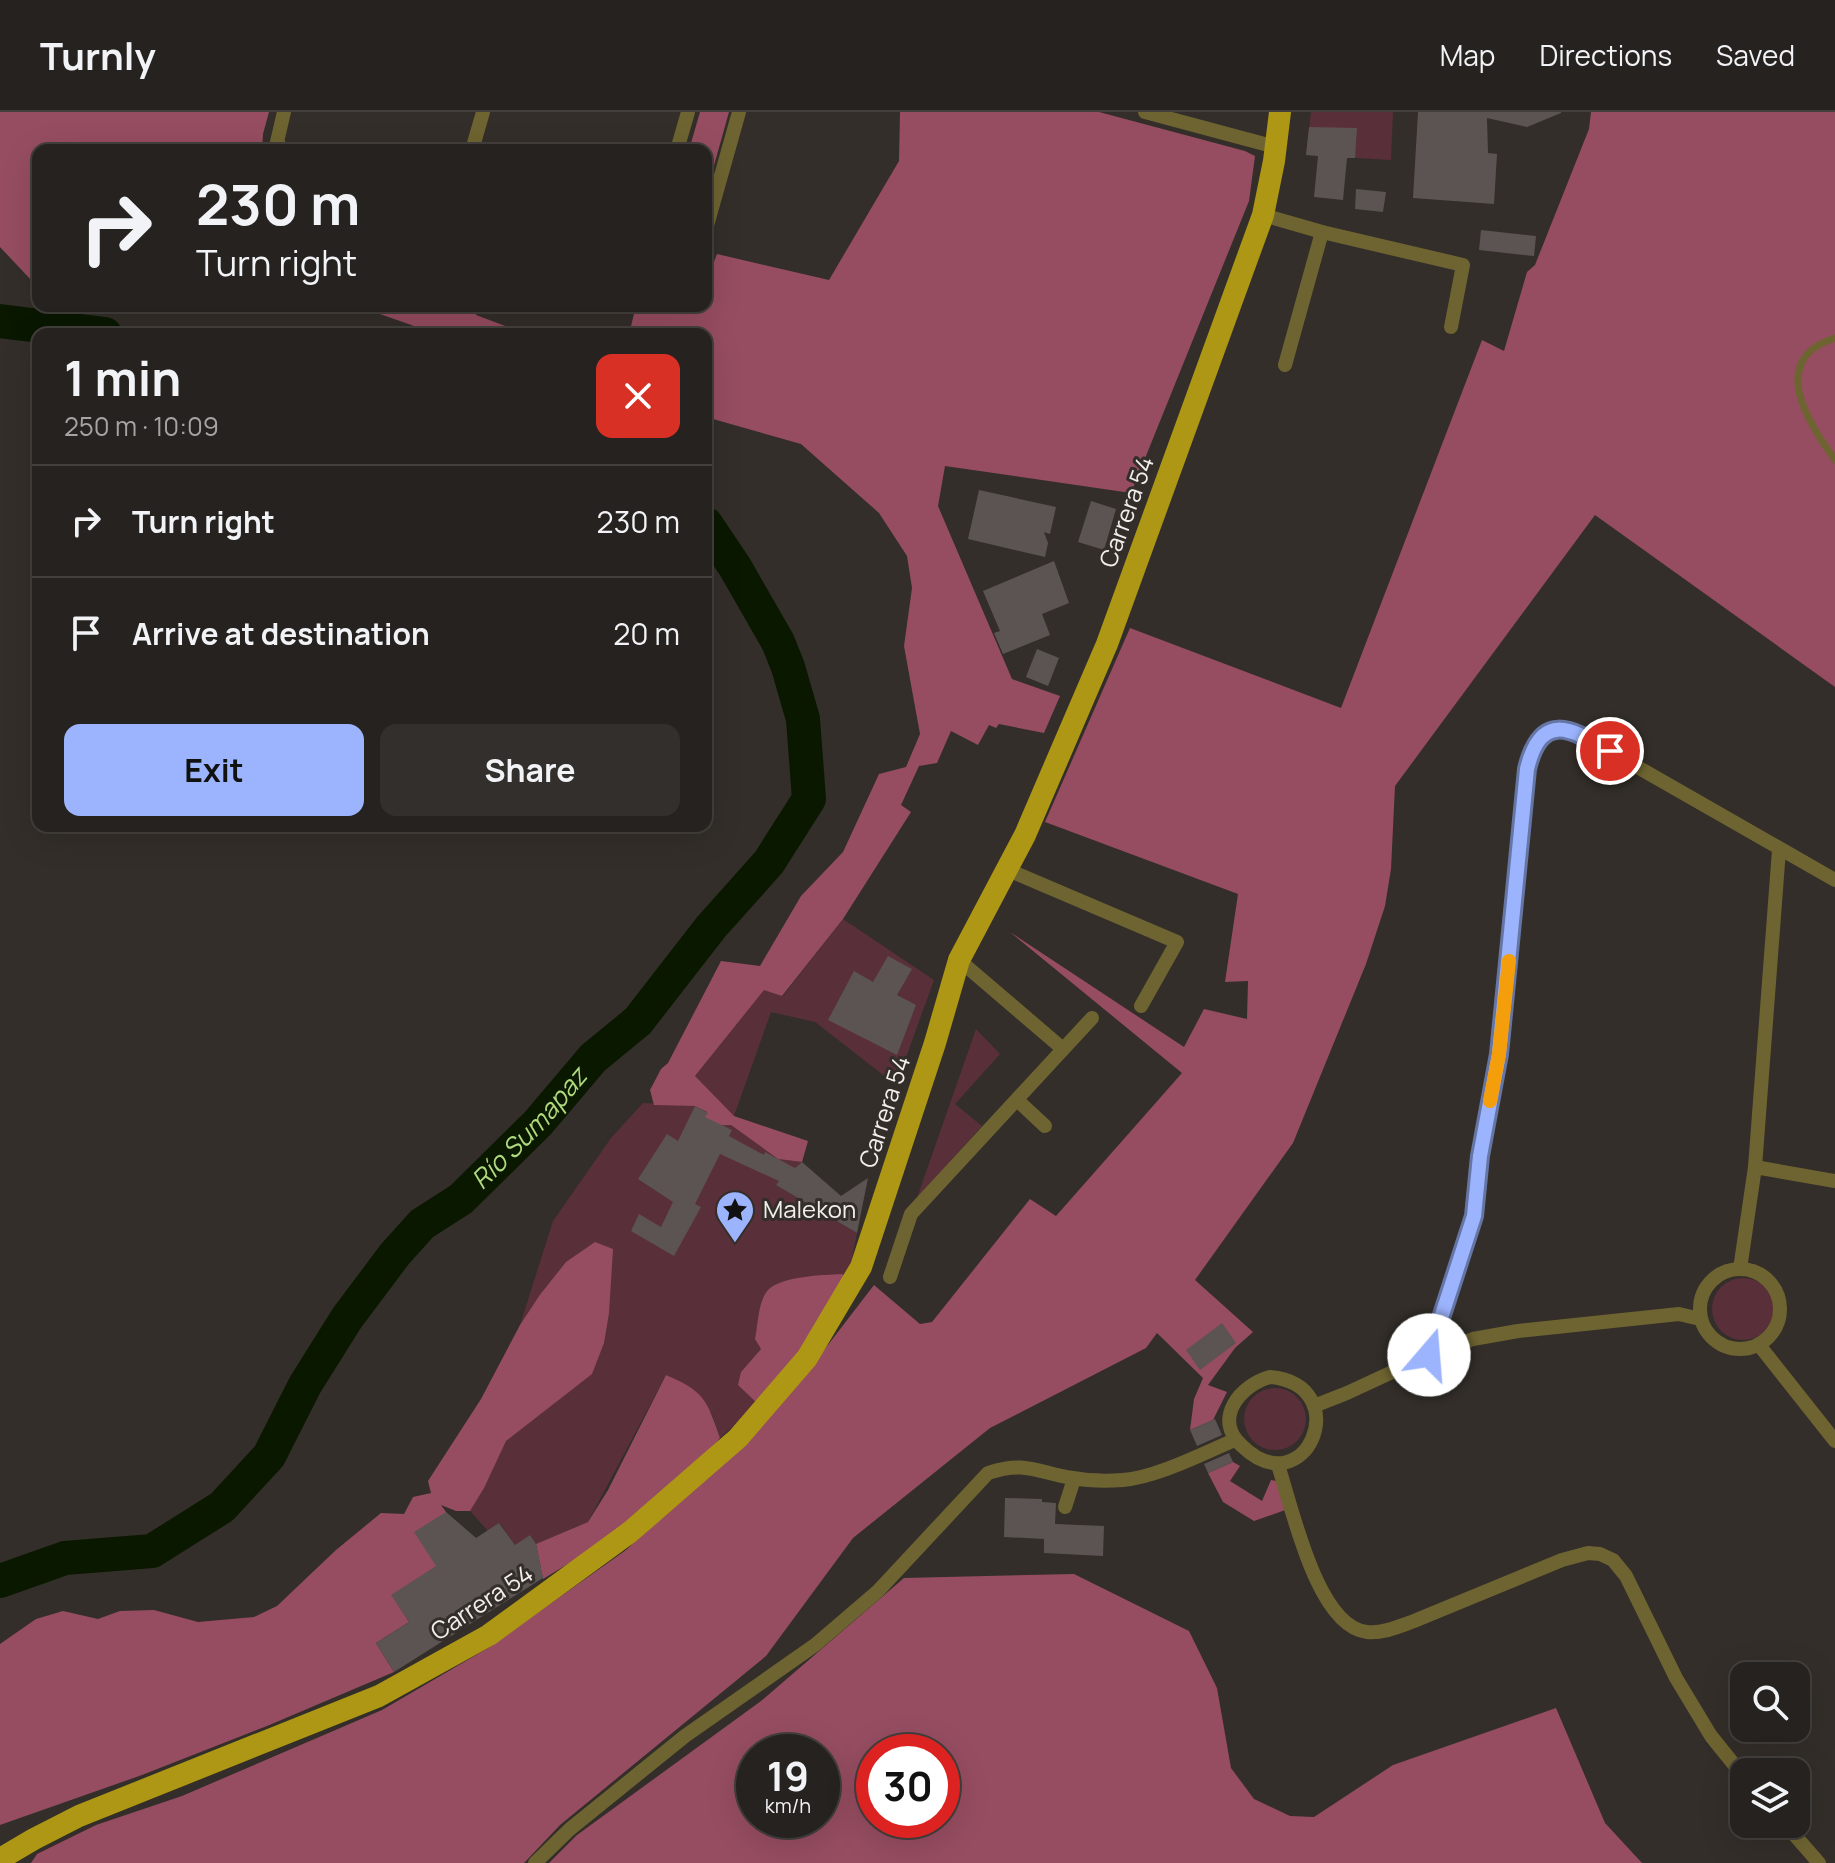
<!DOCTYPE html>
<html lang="en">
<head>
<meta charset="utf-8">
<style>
  body { margin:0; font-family:Manrope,sans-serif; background:#322f2c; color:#f1f3f6; height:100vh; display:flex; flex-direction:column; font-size:30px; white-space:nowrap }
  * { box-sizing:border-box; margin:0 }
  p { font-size:26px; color:#a4a4a4 }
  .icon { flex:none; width:44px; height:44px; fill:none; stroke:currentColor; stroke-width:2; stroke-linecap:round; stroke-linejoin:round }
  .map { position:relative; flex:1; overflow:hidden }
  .details { position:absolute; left:32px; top:216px; width:680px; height:504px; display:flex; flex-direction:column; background:#26221f; border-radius:16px; box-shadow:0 8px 32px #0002,0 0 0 2px #423f3d }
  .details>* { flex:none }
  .hud { position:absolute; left:32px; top:32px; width:680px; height:168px; border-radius:16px; box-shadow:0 8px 32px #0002,0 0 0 2px #423f3d; background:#26221f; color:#f1f3f6; overflow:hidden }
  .buttons { position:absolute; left:1730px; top:1550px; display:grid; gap:16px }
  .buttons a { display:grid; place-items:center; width:80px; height:80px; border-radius:16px; background:#26221f; box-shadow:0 8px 32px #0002,0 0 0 2px #423f3d; font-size:40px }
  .speed { position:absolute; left:736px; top:1622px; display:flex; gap:16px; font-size:40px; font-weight:700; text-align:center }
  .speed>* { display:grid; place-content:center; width:104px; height:104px; border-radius:50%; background:#26221f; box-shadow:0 8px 32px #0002,0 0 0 2px #423f3d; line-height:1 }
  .speed small { font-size:20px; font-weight:400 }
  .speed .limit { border:12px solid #d22; background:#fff; color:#111 }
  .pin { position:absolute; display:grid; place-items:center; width:68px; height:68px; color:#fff; margin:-34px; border:4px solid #fff; border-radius:50%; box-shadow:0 2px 8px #0007 }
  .me { position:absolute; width:88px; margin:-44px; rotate:18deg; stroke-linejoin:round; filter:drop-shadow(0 0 6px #0008) }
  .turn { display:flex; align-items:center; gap:28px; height:168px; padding:0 32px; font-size:36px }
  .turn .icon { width:104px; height:104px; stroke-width:2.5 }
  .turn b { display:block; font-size:56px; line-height:68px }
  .round { display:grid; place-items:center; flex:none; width:84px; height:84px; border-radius:16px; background:#322f2c }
  .summary { display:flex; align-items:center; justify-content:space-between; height:136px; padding:0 32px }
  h1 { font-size:48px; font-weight:700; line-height:60px }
  .cta { display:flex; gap:16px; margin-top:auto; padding:16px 32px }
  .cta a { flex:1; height:92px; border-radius:16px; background:#9cb4fd; color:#111; font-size:32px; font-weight:700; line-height:92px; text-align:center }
  .cta a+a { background:#322f2c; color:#f1f3f6 }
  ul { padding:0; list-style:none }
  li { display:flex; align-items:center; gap:24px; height:112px; padding:0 32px; border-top:2px solid #423f3d }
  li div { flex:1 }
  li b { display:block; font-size:30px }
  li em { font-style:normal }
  header { display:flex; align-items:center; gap:48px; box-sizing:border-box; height:112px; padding:0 40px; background:#26221f; border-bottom:2px solid #423f3d }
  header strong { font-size:38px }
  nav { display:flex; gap:44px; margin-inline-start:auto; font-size:28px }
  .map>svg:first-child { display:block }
  .green { fill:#592f3a }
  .forest { fill:#964d61; fill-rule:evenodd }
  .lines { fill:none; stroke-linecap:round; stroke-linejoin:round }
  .river { stroke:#0a1800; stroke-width:34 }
  .building { fill:#5c5452 }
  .service { stroke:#6e6431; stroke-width:7 }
  .minor { stroke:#6e6431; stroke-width:14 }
  .primary { stroke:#ae9714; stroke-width:22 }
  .route-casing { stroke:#6575a4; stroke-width:20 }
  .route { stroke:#9cb4fd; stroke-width:14 }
  .slow { stroke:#f59e0b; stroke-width:14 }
  .labels { text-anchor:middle; stroke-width:6; stroke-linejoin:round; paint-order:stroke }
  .street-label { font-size:24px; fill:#f2eeeb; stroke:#332e29 }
  .poi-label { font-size:24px; fill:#f2eeeb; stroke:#332e29; text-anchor:start }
  .water-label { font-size:26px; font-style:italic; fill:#b0da7e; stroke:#332e29 }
</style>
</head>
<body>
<header>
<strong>Turnly</strong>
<nav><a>Map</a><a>Directions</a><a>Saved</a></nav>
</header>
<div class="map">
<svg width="1835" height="1751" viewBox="0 0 1835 1751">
  <rect width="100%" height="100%" fill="#332e29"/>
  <g class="green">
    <path d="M1311,0H1393L1391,48L1306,43Z"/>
    <path d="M843,807L934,868L896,973L815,910L771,900L734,1004L692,968L764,877L783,884Z"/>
    <path d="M976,917L1000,942L955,992L982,1014L917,1086Z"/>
    <path d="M643,991L695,994L708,1001L719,1012L731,1013L778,1047L802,1050L776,1073L857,1121L848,1167L761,1237L741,1260L758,1292L720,1326L712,1302L666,1263L588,1410L536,1432L530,1423L515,1433L500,1411L488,1419L470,1399L506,1329L592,1261L539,1184L520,1213L553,1109L611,1026Z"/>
    <circle cx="1743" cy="1197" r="31"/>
    <circle cx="1275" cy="1307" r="31"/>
  </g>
  <g class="forest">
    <path d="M0,0H269L263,22L262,38H38V168L32,169L0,135Z"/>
    <path d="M700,0H729L706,82V38H689Z"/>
    <path d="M900,0H1099L1245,39L1255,44L1249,89L1131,381L945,354L938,394L1012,567L1060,584L1044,621L999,612L996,616L989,613L978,633L951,619L937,651L919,654L901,693L911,700L843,807L782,884L764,878L695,964L734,1004L808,1029L802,1050L778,1047L731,1013L701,1014L707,1000L695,994L654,993L650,978L661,957L668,951L721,849L760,854L801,784L843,740L879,662L906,655L920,622L904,534L912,476L907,444L879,401L801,332L706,305V222H629L636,194H706V170L717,142L829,168L899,49Z"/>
    <path d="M1591,0H1835V575L1595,403L1395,674L1391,757L1385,794L1366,852L1293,1031L1195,1168L1253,1220L1235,1236L1208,1273L1227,1280L1213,1308L1190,1318L1194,1287L1203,1266L1157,1221L1146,1236L990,1316L853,1426L766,1544L560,1713L524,1751H31L37,1742L96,1713L182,1684L382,1598L488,1536L626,1438L740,1335L811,1255L874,1173L920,1212L932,1210L1030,1087L1056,1104L1182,961L1010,820L1184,935L1204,897L1247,907L1248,869L1225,870L1238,782L1045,710L1130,516L1341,596L1482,228L1504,239L1527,160L1535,153L1589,17Z"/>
    <path d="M357,194H478L476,203L527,222H437Z"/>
    <path d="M595,1130L613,1137L609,1201L604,1231L592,1262L506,1329L484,1376L470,1399H456L441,1393L446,1400L447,1448L392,1483L409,1510L376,1531L394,1560L267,1614L142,1663L0,1713V1532L36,1507L63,1499L98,1507L120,1499L154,1498L198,1510L254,1505L277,1494L336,1438L381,1401L404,1402L413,1385L431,1381L428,1369L481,1287L520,1213L539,1184L566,1150Z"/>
    <path d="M842,1162L848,1167L805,1240L758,1292L738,1273L741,1260L761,1237L755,1227C758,1213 758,1189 768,1178C782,1164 823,1163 842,1162Z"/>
    <path d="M666,1263C704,1279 707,1288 720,1326L703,1348L624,1418L543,1467L536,1432L588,1410L608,1378Z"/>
    <path d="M1233,1350L1240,1354L1230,1369L1262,1389L1271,1368L1283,1370L1291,1396L1254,1409L1223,1390L1208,1361Z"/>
    <path d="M1074,1462L1189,1519L1217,1576L1231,1656L1254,1687L1290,1704L1314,1705L1393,1653L1556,1596L1605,1711L1642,1751H549L577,1723L761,1589L904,1466ZM754,1640H822V1708H754ZM874,1640H942V1708H874Z"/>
  </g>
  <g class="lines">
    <g class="river">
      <path d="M0,209L105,222"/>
      <path id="s1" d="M0,1469L65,1446L152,1439L222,1395L269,1344L305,1273L347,1206L395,1142L422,1112L461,1087L538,1011L593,946L638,909L711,815L769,750L809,687L803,607L788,555L778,530L735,455L706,412"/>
    </g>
  </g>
  <g class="building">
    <path d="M1418,0H1561V1L1527,15L1487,6L1488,41L1497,42L1494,92L1413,86Z"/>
    <path d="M1309,15L1357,16L1355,46H1347L1343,88L1314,85L1318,44L1306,43Z"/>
    <path d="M1356,77L1386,80L1383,100L1355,97Z"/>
    <path d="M1481,118L1536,124L1534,144L1479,138Z"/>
    <path d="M979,378L1056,395L1050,422L1044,420L1048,431L1045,445L968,427Z"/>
    <path d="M1091,389L1116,397L1104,438L1078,430Z"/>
    <path d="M1054,449L1069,491L1042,502L1050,523L1003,542L994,521L1000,519L983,479Z"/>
    <path d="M1037,537L1059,546L1048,574L1026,565Z"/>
    <path d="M888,844L912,857L897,883L916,893L897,943L828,908L854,859L873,870Z"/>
    <path d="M695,994L708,1001L705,1005L732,1018L729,1024L764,1043L765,1040L795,1056L802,1050L841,1084L868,1066L857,1121L776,1073L779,1069L720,1042L695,1092L701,1095L674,1144L631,1119L639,1102L661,1115L673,1090L638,1067L667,1022L678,1029Z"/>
    <path d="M1222,1211L1236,1231L1200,1258L1186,1238Z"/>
    <path d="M1215,1307L1222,1323L1197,1334L1190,1318Z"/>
    <path d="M1229,1341L1233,1350L1208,1361L1204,1352Z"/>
    <path d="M1005,1386L1042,1387V1390L1056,1391L1055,1412L1104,1414L1103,1444L1044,1441V1427L1004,1425Z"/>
    <path d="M446,1400L476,1426L499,1411L515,1433L530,1423L536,1432L543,1466L394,1560L376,1531L409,1510L391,1483L436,1454L414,1420Z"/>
  </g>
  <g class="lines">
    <path class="service" d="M1835,226C1767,247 1808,311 1835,348"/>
    <g class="minor">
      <path d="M1145,0L1276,35"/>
      <path d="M283,38L277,30L284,0"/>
      <path d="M472,38L483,0"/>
      <path d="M677,38L688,0"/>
      <path d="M1263,103L1322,120L1463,153L1451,215"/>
      <path d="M706,117L739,0"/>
      <path d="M1285,253L1322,120"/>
      <path d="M1008,758L1177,830L1141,894"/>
      <path d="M959,848L1063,937"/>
      <path d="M1017,988L1045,1014"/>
      <path d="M1755,1055L1835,1069"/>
      <circle cx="1740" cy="1197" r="40"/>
      <path d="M1740,1157L1755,1055L1779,738"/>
      <path d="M890,1165L911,1102L1092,906"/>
      <path d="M1759,1233L1835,1329"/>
      <path d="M1429,1243L1474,1104L1480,1044L1499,942L1527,657C1536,622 1549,608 1585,625L1835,768"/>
      <path d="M1270,1265C1357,1273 1306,1397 1241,1333C1213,1307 1240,1273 1270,1265Z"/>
      <path d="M1314,1294L1347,1281L1429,1243L1473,1227L1518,1219L1679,1202L1700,1207"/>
      <path d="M1278,1353C1292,1395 1317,1515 1367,1520C1382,1522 1400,1514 1414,1509L1562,1448L1588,1441L1600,1442L1613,1448L1626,1464L1676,1566L1711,1624L1744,1665"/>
      <path d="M1065,1395L1074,1367"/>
      <path d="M1785,1712L1819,1751"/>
      <path d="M535,1751L570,1717L685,1624L815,1533L878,1479L988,1361C1026,1348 1038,1361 1073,1366C1089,1369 1108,1369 1123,1368C1158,1365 1203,1341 1235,1328"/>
    </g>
    <path class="primary" d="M0,1747L34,1727L79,1704L379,1584L489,1523L630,1420L738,1326L807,1246L861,1155L935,931L959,848L1025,723L1107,532L1263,103L1274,49L1280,0"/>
  </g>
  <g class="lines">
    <g class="route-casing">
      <path id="route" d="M1429,1243L1474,1104L1480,1044L1499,942L1527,657C1541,599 1570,616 1610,639"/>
    </g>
    <use href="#route" class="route"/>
    <path class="slow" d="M1490,989L1499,942L1509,849"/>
  </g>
  <defs>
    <g id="sight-pin" transform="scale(2)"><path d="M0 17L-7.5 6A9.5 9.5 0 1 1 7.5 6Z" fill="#9cb4fd" stroke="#332e29"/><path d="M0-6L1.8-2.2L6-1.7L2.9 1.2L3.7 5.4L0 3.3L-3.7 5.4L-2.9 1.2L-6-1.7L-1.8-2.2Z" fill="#111"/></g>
  </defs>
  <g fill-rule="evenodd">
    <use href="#sight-pin" x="735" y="1098"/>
  </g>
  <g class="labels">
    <g class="street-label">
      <text transform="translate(1127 400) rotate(-70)" y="8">Carrera 54</text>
      <text transform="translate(885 1000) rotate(-72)" y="8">Carrera 54</text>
      <text transform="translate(482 1491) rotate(-33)" y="8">Carrera 54</text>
    </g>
    <g class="poi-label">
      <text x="763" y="1106">Malekon</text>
    </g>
    <g class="water-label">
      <text dy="9" stroke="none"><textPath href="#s1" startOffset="732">Río Sumapaz</textPath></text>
    </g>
  </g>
</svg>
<div class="buttons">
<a><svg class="icon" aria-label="search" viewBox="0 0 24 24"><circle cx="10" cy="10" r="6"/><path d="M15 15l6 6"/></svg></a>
<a><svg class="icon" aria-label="layers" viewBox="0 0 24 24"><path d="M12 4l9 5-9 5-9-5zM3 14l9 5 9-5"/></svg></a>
</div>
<div class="speed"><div>19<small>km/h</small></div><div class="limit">30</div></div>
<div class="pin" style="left:1610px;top:639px;background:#d93025"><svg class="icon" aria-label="arrive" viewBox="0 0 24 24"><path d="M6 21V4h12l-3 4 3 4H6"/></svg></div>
<svg class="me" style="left:1429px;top:1243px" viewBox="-20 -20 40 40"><circle r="19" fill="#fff"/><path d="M0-13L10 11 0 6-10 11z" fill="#9cb4fd"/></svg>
<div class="hud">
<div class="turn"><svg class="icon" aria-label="right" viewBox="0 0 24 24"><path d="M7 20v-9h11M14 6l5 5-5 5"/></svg><div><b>230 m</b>Turn right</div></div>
</div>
<section class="details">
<div class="summary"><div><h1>1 min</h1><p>250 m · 10:09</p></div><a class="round" style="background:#d93025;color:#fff"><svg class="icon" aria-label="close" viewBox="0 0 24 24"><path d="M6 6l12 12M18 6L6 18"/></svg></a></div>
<ul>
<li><svg class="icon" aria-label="right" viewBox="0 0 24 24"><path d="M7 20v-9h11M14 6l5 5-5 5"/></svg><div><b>Turn right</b></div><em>230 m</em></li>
<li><svg class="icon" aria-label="arrive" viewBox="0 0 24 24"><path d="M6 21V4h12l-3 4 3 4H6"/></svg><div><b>Arrive at destination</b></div><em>20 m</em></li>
</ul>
<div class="cta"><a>Exit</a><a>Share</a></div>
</section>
</div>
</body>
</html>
